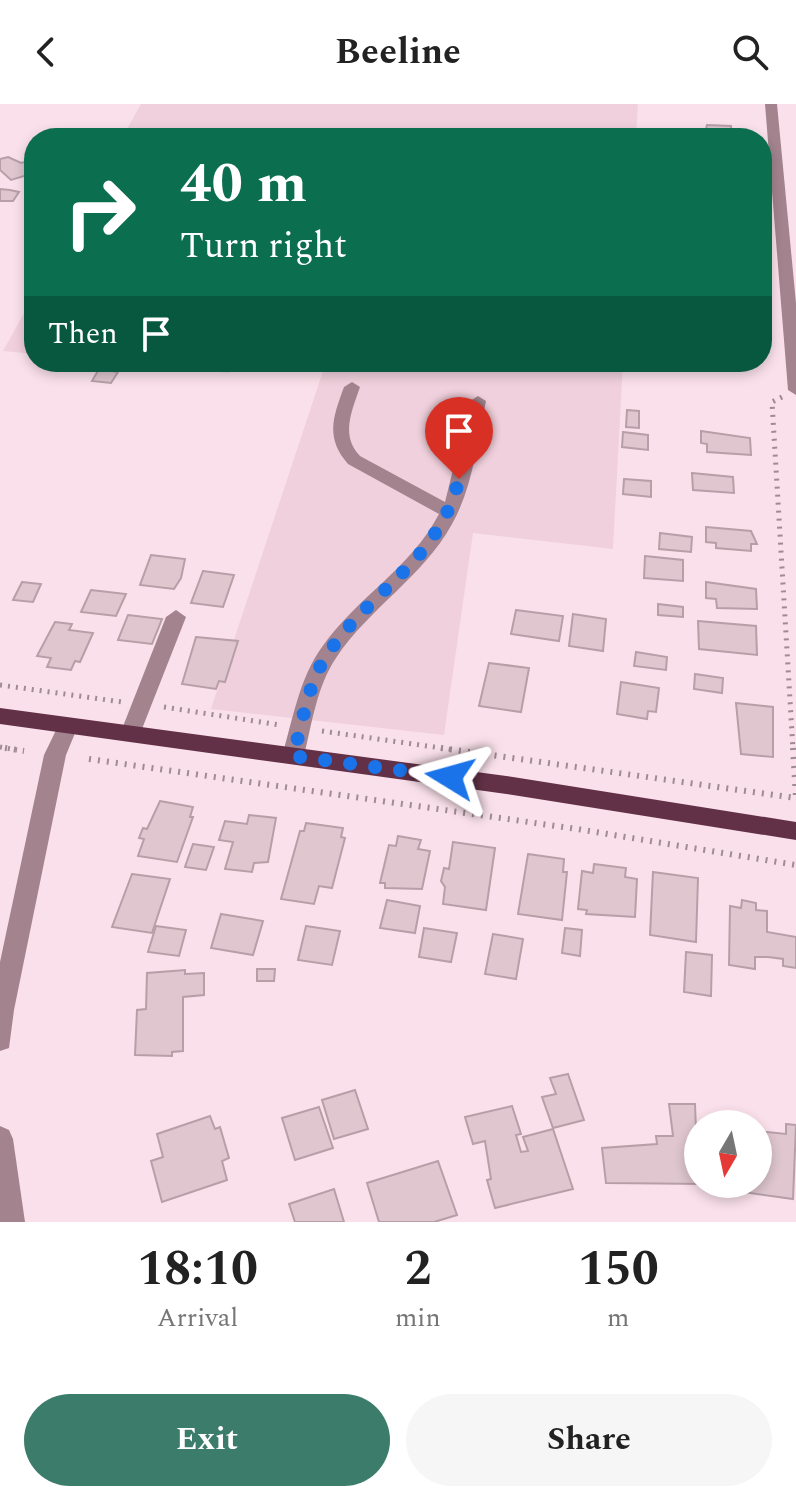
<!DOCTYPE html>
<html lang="en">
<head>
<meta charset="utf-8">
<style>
  body { margin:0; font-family:Spectral,serif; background:#f6f6f6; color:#222; height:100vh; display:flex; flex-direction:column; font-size:30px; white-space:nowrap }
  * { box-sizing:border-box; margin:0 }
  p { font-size:26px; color:#767676 }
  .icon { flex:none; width:44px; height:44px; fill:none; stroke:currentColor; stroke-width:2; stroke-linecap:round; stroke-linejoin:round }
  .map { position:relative; height:1118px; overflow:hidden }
  .details { display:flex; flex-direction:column; background:#fff; flex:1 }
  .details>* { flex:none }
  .hud { position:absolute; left:24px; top:24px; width:748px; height:244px; border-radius:32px; box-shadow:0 4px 12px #0003; background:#0b6e4f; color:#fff; overflow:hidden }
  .needle { width:52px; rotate:189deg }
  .buttons { position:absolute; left:684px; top:1006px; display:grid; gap:16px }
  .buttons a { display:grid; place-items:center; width:88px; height:88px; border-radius:50%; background:#fff; box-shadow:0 4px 12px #0003; font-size:40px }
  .pin { position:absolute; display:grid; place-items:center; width:68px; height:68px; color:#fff; margin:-82px -34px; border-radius:50% 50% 50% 0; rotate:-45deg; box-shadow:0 0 8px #0007 }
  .pin .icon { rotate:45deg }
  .me { position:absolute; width:88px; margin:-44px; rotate:278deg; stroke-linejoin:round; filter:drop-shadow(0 0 6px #0008) }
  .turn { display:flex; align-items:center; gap:28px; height:168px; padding:0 24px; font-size:36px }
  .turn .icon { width:104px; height:104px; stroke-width:2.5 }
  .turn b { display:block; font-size:56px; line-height:68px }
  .then { display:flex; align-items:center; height:76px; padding:0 24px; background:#0003; gap:16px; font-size:30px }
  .eta { display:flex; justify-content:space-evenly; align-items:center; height:136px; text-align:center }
  .eta b { font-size:48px; font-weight:700; line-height:56px }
  .action { display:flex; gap:16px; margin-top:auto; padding:16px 24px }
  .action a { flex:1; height:92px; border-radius:48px; background:#3c7c6b; color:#fff; font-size:32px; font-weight:700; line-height:92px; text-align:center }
  .action a+a { background:#f6f6f6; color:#222 }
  header { display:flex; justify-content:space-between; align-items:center; height:104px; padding:0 24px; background:#fff; font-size:36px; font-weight:700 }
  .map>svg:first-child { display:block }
  .built { fill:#f0d0dc }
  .building { fill:#dfc6cf; stroke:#b79fa8; stroke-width:2 }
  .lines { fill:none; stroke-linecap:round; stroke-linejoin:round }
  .path-far1 { stroke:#9e8b93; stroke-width:5; stroke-dasharray:2 6; stroke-linecap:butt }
  .path { stroke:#9e8b93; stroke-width:6; stroke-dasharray:2 7; stroke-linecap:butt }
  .minor { fill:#a2838e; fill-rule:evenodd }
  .major { fill:#633147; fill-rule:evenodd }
  .route { stroke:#1a73e8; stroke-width:14; stroke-dasharray:0 25.2 }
</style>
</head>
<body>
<header><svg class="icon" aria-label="back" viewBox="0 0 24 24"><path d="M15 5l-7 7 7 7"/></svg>Beeline<svg class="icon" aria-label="search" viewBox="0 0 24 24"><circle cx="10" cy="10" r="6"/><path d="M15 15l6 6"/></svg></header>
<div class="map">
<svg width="796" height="1118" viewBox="0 0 796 1118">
  <rect width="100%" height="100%" fill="#fae0ea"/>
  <g class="built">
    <path d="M141,0H638L636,34H122Z"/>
    <path d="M34,191V250L3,247Z"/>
    <path d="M117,258H234L229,269Z"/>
    <path d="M299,258H623L613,445L473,429L444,631L211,605L325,261Z"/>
  </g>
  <g class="building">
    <path d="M707,21L731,22L732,34L704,33Z"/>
    <path d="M671,26L693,28L692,34H670Z"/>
    <path d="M8,53L21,59L32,56L34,69L11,76L0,66V55Z"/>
    <path d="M0,85L10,86L19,88L13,97H0Z"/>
    <path d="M99,265L118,268L111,279L92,277Z"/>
    <path d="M627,306L639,307V324L626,323Z"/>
    <path d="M701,327L750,334L751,351L707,348V340L701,339Z"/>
    <path d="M623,328L648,331V346L622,343Z"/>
    <path d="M692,369L733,373L734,389L693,386Z"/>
    <path d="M624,375L651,377V393L623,390Z"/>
    <path d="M706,423L751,427L757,440H751V447L716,444V439L706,438Z"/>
    <path d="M660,429L692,433L691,448L659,445Z"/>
    <path d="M151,451L185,455L181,474L174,485L140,481Z"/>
    <path d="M645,452L683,456V477L644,474Z"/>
    <path d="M203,467L234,471L223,503L191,499Z"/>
    <path d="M22,478L41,480L33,498L13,496Z"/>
    <path d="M706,478L756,485L757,505L717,504L716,495L706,494Z"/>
    <path d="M91,486L126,490L116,512L81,508Z"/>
    <path d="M658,500L683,503V513L658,511Z"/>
    <path d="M516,506L563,512L559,537L511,530Z"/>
    <path d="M573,510L606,515L603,547L569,542Z"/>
    <path d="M128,511L162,515L152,540L118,536Z"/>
    <path d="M698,517L756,522L757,551L699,545Z"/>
    <path d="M55,518L72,520L69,526L93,529L80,558L75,557L71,566L47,563L51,554L37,552Z"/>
    <path d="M196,533L238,537L225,578L219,577L216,585L182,580Z"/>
    <path d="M636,548L667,553L666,566L634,562Z"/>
    <path d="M489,559L529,564L521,608L479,602Z"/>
    <path d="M695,570L723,574L722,589L694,585Z"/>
    <path d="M621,578L659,584L656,608L648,607L647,615L617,610Z"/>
    <path d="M736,599L773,603V653L741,650Z"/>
    <path d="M160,697L193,703L190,713H193L177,758L138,752L144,735L139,734L143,724L147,725Z"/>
    <path d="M249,711L276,714L268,758L254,759L252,768L225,765L233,738L219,736L225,717L247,720Z"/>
    <path d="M306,719L343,724L341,733L345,734L332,784L319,782L314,800L281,795L300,727H304Z"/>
    <path d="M398,732L421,736L418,745L430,747L422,785L385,784V779H380L389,741L396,742Z"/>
    <path d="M453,738L495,744L486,806L443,800L445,783L441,777L444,764L449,765Z"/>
    <path d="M193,740L214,743L206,766L185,763Z"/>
    <path d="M528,750L564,755L563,768H567L562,816L518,810Z"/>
    <path d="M594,760L626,764L625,773L637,775L635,813L586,810L587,806L578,805L582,767L593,769Z"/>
    <path d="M653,768L698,774L696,838L650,831Z"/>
    <path d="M132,770L170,775L152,829L112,823Z"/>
    <path d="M387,796L420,802L415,829L380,824Z"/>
    <path d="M742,796L756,799V806L767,807V828L796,833V864L783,862V855L768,853H755V865L729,861L730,802L741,804Z"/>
    <path d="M221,810L263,817L253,851L211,844Z"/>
    <path d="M156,822L186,826L179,852L148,848Z"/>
    <path d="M306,822L340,827L332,861L298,856Z"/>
    <path d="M424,824L457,829L451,858L419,853Z"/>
    <path d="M565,824L582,826L580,852L562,849Z"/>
    <path d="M493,830L523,835L516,875L485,870Z"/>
    <path d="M686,848L712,851L711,892L684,888Z"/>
    <path d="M257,865H275L274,877H257Z"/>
    <path d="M185,866V870L204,869V891L183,893V947L172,948V952L135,951L137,906L146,905L147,869Z"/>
    <path d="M568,970L584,1016L553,1024L542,993L556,990L550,974Z"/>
    <path d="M355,986L368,1025L334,1035L322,996Z"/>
    <path d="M669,1000H695L698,1080H709L606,1079L602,1044L657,1040L656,1032H673Z"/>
    <path d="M512,1002L521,1030L516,1031L521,1048L528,1047L523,1033L553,1025L573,1085L495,1104L487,1076L491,1075L485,1037L473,1040L465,1013Z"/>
    <path d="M319,1003L333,1044L295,1056L282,1014Z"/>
    <path d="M210,1012L215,1025L220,1023L229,1054L222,1057L227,1076L162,1098L151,1057L163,1053L157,1030Z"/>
    <path d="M786,1020L796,1021L793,1095L743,1088V1080H758V1027L786,1030Z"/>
    <path d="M438,1057L457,1111L434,1118H379L367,1079Z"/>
    <path d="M334,1085L344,1118H295L289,1100Z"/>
  </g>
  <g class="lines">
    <g class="path-far1">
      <path d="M782,293L772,298L793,646"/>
      <path d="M0,581L122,598"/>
      <path d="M164,603L280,621"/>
      <path d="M322,627L455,646"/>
      <path d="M0,643L17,646"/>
    </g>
    <g class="path">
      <path d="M5,644L24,647"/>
      <path d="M441,644L796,694"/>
      <path d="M793,644L796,693"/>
      <path d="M89,655L577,725L796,761"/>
    </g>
    <g class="minor">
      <path d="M765,0H777L796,199V291L788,286Z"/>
      <path d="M352,278L360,283C352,307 340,331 360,352L445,398L470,297L478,292L486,297C477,338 473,383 452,420C423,473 369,504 336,554C317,582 312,619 304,652L301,658H285L282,652C293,615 299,575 322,543C356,494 411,464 439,410L348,360C325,334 333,313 344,283Z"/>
      <path d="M176,506L186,513L140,630L137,636H123L120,630L166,513Z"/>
      <path d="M68,614L75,616L78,622L66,651L14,906L9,944L0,947V858L44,651L61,616Z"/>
      <path d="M0,1022L9,1026L13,1035L25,1118H0Z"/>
    </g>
    <path class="major" d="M0,604L513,673L796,718V736L513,691L0,620Z"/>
  </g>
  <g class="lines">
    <path class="route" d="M450,673L293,652C303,618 308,577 329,548C374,483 438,458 459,375"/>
  </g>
</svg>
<div class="buttons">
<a><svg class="needle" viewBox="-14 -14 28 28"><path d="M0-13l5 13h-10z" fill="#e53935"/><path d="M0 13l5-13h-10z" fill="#767676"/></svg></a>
</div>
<div class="pin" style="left:459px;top:375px;background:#d93025"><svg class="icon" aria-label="arrive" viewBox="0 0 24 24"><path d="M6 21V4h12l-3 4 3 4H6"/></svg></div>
<svg class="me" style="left:450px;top:673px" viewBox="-20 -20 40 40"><path d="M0-17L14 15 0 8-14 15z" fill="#1a73e8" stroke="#fff" stroke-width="4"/></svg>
<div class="hud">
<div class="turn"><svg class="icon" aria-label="right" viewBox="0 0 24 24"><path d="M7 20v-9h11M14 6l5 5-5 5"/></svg><div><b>40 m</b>Turn right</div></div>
<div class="then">Then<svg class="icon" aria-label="arrive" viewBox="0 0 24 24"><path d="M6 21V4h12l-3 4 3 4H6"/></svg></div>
</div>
</div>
<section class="details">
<div class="eta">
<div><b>18:10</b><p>Arrival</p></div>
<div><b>2</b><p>min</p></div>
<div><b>150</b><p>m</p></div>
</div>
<div class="action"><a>Exit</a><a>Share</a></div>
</section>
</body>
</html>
